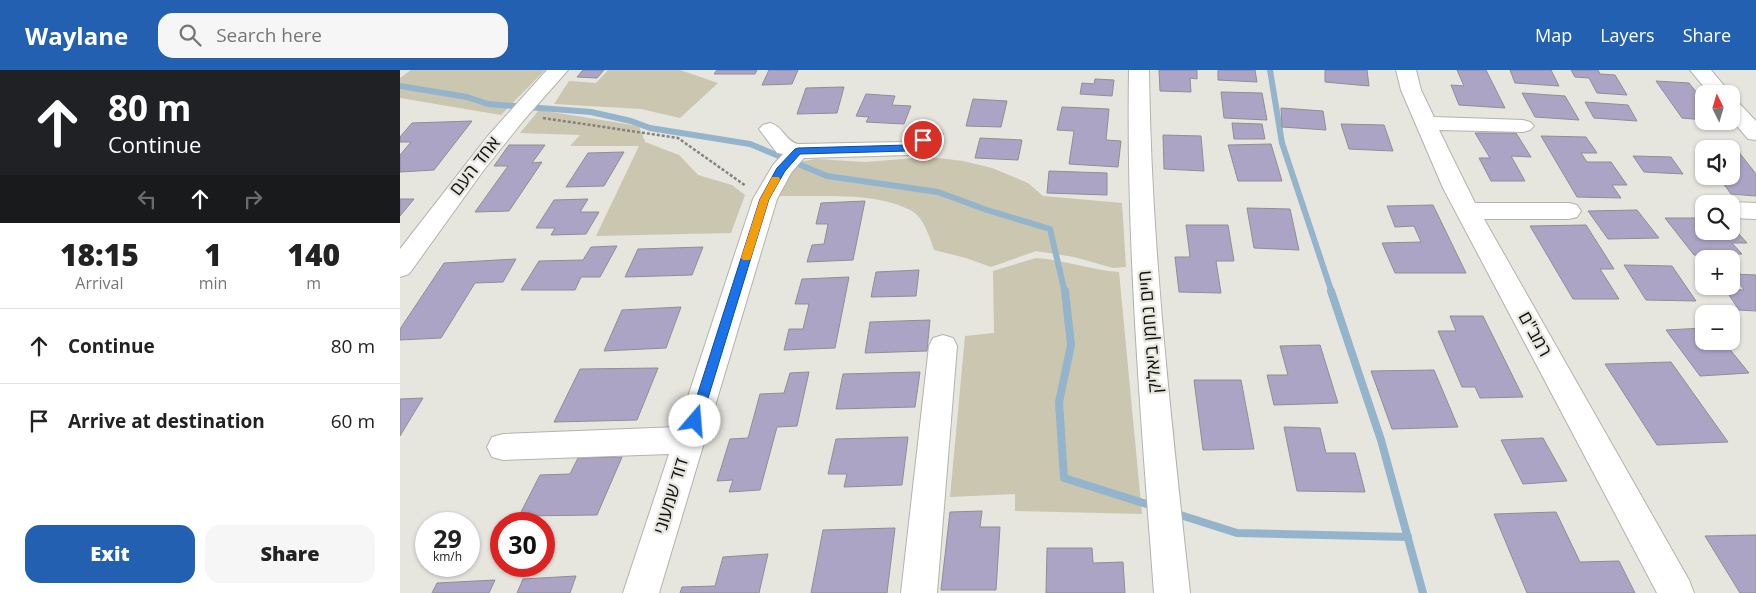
<!DOCTYPE html>
<html lang="en">
<head>
<meta charset="utf-8">
<style>
  body { margin:0; font-family:"Open Sans",Heebo,sans-serif; background:#f6f6f6; color:#222; height:100vh; display:flex; flex-direction:column; font-size:19px; white-space:nowrap }
  * { box-sizing:border-box; margin:0 }
  p { font-size:16px; color:#767676 }
  .icon { flex:none; width:28px; height:28px; fill:none; stroke:currentColor; stroke-width:2; stroke-linecap:round; stroke-linejoin:round }
  .map { position:relative; flex:1; overflow:hidden }
  .panel { display:flex; flex-direction:column; background:#fff; width:400px }
  .panel>* { flex:none }
  .top-card { background:#202124; color:#fff; overflow:hidden }
  .needle { width:32px; rotate:355deg }
  .fabs { position:absolute; left:1295px; top:15px; display:grid; gap:10px }
  .fabs a { display:grid; place-items:center; width:45px; height:45px; border-radius:10px; background:#fff; box-shadow:0 1px 4px #0004; font-size:25px }
  .speed { position:absolute; left:15px; top:442px; display:flex; gap:10px; font-size:25px; font-weight:700; text-align:center }
  .speed>* { display:grid; place-content:center; width:65px; height:65px; border-radius:50%; background:#fff; box-shadow:0 1px 4px #0004; line-height:1 }
  .speed small { font-size:12px; font-weight:400 }
  .speed .limit { border:8px solid #d22; background:#fff; color:#111 }
  .pin { position:absolute; display:grid; place-items:center; width:42px; height:42px; color:#fff; margin:-21px; border:2px solid #fff; border-radius:50%; box-shadow:0 1px 5px #0007 }
  .me { position:absolute; width:55px; margin:-28px; rotate:18deg; stroke-linejoin:round; filter:drop-shadow(0 0 4px #0008) }
  .turn { display:flex; align-items:center; gap:18px; height:105px; padding:0 25px; font-size:22px }
  .turn .icon { width:65px; height:65px; stroke-width:2.5 }
  .turn b { display:block; font-size:35px; line-height:42px }
  .lanes { display:flex; align-items:center; height:48px; padding:0 25px; background:#0003; justify-content:center; gap:25px; direction:ltr }
  .lanes .off { opacity:.35 }
  .eta { display:flex; justify-content:space-evenly; align-items:center; height:85px; text-align:center }
  .eta b { font-size:30px; font-weight:800; line-height:35px }
  .cta { display:flex; gap:10px; margin-top:auto; padding:10px 25px }
  .cta a { flex:1; height:58px; border-radius:15px; background:#2360b2; color:#fff; font-size:20px; font-weight:800; line-height:58px; text-align:center }
  .cta a+a { background:#f6f6f6; color:#222 }
  ul { padding:0; list-style:none }
  li { display:flex; align-items:center; gap:15px; height:75px; padding:0 25px; border-top:1px solid #e0e0e0 }
  li div { flex:1 }
  li b { display:block; font-size:19px }
  li em { font-style:normal }
  header { display:flex; align-items:center; gap:30px; box-sizing:border-box; height:70px; padding:0 25px; background:#2360b2; color:#fff }
  header strong { font-size:24px }
  nav { display:flex; gap:28px; margin-inline-start:auto; font-size:18px }
  .search { width:350px; height:45px; background:#f6f6f6; display:flex; align-items:center; gap:12px; box-sizing:border-box; padding:0 18px; border-radius:15px; color:#767676; font-size:19px }
  main { display:flex; flex:1; min-height:0 }
  .map>svg:first-child { display:block }
  .green { fill:#cac6b0 }
  .lines { fill:none; stroke-linecap:round; stroke-linejoin:round }
  .stream-far1 { stroke:#94b4cc; stroke-width:6 }
  .stream { stroke:#94b4cc; stroke-width:8 }
  .building { fill:#aba4c5; stroke:#908e94 }
  .minor-casing { stroke:#b3b2ac; stroke-width:2 }
  .path { stroke:#83827d; stroke-width:2.5; stroke-dasharray:3 2; stroke-linecap:butt }
  .minor { fill:#fff; fill-rule:evenodd }
  .route { fill:#1a73e8; stroke:#114b97 }
  .slow { fill:#f59e0b }
  .labels { text-anchor:middle; stroke-width:4.5; stroke-linejoin:round; paint-order:stroke }
  .street-label { font-size:18px; fill:#10100e; stroke:#e6e5de }
</style>
</head>
<body>
<header>
<strong>Waylane</strong>
<div class="search"><svg class="icon" aria-label="search" viewBox="0 0 24 24"><circle cx="10" cy="10" r="6"/><path d="M15 15l6 6"/></svg>Search here</div>
<nav><a>Map</a><a>Layers</a><a>Share</a></nav>
</header>
<main>
<section class="panel">
<div class="top-card">
<div class="turn"><svg class="icon" aria-label="ahead" viewBox="0 0 24 24"><path d="M12 20V5M6 11l6-6 6 6"/></svg><div><b>80 m</b>Continue</div></div>
<div class="lanes"><svg class="icon off" aria-label="left" viewBox="0 0 24 24"><path d="M17 20v-9H6M10 6l-5 5 5 5"/></svg><svg class="icon" aria-label="ahead" viewBox="0 0 24 24"><path d="M12 20V5M6 11l6-6 6 6"/></svg><svg class="icon off" aria-label="right" viewBox="0 0 24 24"><path d="M7 20v-9h11M14 6l5 5-5 5"/></svg></div>
</div>
<div class="eta">
<div><b>18:15</b><p>Arrival</p></div>
<div><b>1</b><p>min</p></div>
<div><b>140</b><p>m</p></div>
</div>
<ul>
<li><svg class="icon" aria-label="ahead" viewBox="0 0 24 24"><path d="M12 20V5M6 11l6-6 6 6"/></svg><div><b>Continue</b></div><em>80 m</em></li>
<li><svg class="icon" aria-label="arrive" viewBox="0 0 24 24"><path d="M6 21V4h12l-3 4 3 4H6"/></svg><div><b>Arrive at destination</b></div><em>60 m</em></li>
</ul>
<div class="cta"><a>Exit</a><a>Share</a></div>
</section>
<div class="map">
<svg width="1356" height="523" viewBox="0 0 1356 523">
  <rect width="100%" height="100%" fill="#e6e5de"/>
  <g class="green">
    <path d="M11,0H145L101,45L0,28V8Z"/>
    <path d="M208,0H280L318,13L280,48L241,39L154,34L169,11L196,13Z"/>
    <path d="M139,40L239,56L245,72L279,85L298,105L332,115L345,125L331,163L196,166L239,76H170L180,65L120,63Z"/>
    <path d="M529,87L563,91L592,98L628,113L643,126L722,133L726,197L713,198L674,187L636,181L591,197L566,188L534,180C530,168 524,148 512,141C477,121 419,127 379,126L382,116L398,92L416,89L465,92Z"/>
    <path d="M636,188C664,190 691,200 719,202L742,444L615,441V424L550,427L565,266L594,263L593,201Z"/>
  </g>
  <g class="lines">
    <g class="stream-far1">
      <path d="M870,0L882,73L932,223"/>
      <path d="M0,16L67,27L88,34L191,42L231,51L250,58L350,74L427,106L538,122L587,140L650,159L665,223"/>
    </g>
    <g class="stream">
      <path d="M665,221L671,275L659,332L664,408L756,437"/>
      <path d="M931,221L981,370L1023,523"/>
      <path d="M774,443L837,463L1008,467"/>
    </g>
  </g>
  <g class="building">
    <path d="M183,0H204L197,8L177,7Z"/>
    <path d="M317,0H357L355,4H314Z"/>
    <path d="M369,0H398L392,14L362,15Z"/>
    <path d="M759,0H797V9L790,8L791,22L760,21Z"/>
    <path d="M818,0H855L857,12L818,10Z"/>
    <path d="M925,0H967L969,16L925,12Z"/>
    <path d="M1057,0H1086L1105,38L1059,35L1051,15L1064,16Z"/>
    <path d="M1110,0H1151L1159,16L1115,13Z"/>
    <path d="M1171,0H1198L1200,4L1215,5L1227,25L1197,23L1189,8L1175,7Z"/>
    <path d="M695,9L714,10L712,26L680,24L682,13L694,14Z"/>
    <path d="M1256,11L1289,13L1304,32V50L1282,48Z"/>
    <path d="M444,17L437,43L397,44L406,18Z"/>
    <path d="M821,22L862,23L867,50L824,48Z"/>
    <path d="M1122,23L1165,26L1179,50L1135,47Z"/>
    <path d="M466,24L495,26L492,35L511,36L504,54L466,52L469,47L456,46Z"/>
    <path d="M573,29L607,31L601,57L566,56Z"/>
    <path d="M1185,32L1228,35L1237,51L1194,48Z"/>
    <path d="M662,37L709,39L706,70L721,71L718,97L669,94L674,61L657,60Z"/>
    <path d="M881,38L923,41L926,60L882,57Z"/>
    <path d="M72,51L34,100L0,102V85L11,72H0V67L12,53Z"/>
    <path d="M832,53L862,54L865,69H834Z"/>
    <path d="M941,54L984,55L993,81L949,79Z"/>
    <path d="M1075,63H1116L1131,87L1111,86L1125,111H1091L1079,88H1090Z"/>
    <path d="M763,65L801,66L804,101L764,99Z"/>
    <path d="M1141,66L1186,67L1197,83H1181L1187,92H1211L1227,115H1212L1221,128L1177,127Z"/>
    <path d="M580,68L622,70L618,90L575,88Z"/>
    <path d="M871,74L882,111H838L828,75Z"/>
    <path d="M109,75H145L132,93L142,92L109,141L75,142L108,96H94Z"/>
    <path d="M1331,81H1338L1356,104V126L1331,124L1318,106H1331Z"/>
    <path d="M224,82L204,116L166,117L188,83Z"/>
    <path d="M1233,86L1271,87L1283,104L1244,102Z"/>
    <path d="M649,101L707,103V125L647,123Z"/>
    <path d="M0,129H14L0,146Z"/>
    <path d="M188,129L180,142H199L186,164L151,165L155,158H136L154,130Z"/>
    <path d="M465,131L453,190L407,192L412,175L424,174L428,154H416L421,133Z"/>
    <path d="M1033,135L1066,203H995L982,173L1021,172L1014,156L995,157L987,136Z"/>
    <path d="M847,138L890,139L899,180L854,178Z"/>
    <path d="M1237,140L1259,168L1208,169L1188,141Z"/>
    <path d="M1265,148H1304V161H1331V155L1347,173H1332L1342,184L1294,185Z"/>
    <path d="M786,155H828L834,191H816L821,223L779,222L775,187H790Z"/>
    <path d="M1186,155L1214,199H1200L1219,229H1173L1130,156Z"/>
    <path d="M217,176L200,207H181L175,220H121L139,191L183,190L191,177Z"/>
    <path d="M303,177L292,205L225,207L238,179Z"/>
    <path d="M116,189L103,212L75,213L41,268L0,270V259L44,193Z"/>
    <path d="M1224,195L1272,196L1296,231L1246,230Z"/>
    <path d="M519,200L516,226L471,227L476,202Z"/>
    <path d="M1333,204L1356,205V241L1339,240L1325,219L1344,220Z"/>
    <path d="M449,207L435,278L384,280L389,259H403L409,234H395L402,209Z"/>
    <path d="M281,237L266,278L204,281L222,240Z"/>
    <path d="M1050,246H1083L1123,327L1080,328L1075,317H1062L1038,261H1056Z"/>
    <path d="M530,250L527,281L465,283L470,252Z"/>
    <path d="M1304,258V271H1323L1349,303L1300,306L1266,260Z"/>
    <path d="M920,275L938,333L874,335L867,305H888L880,276Z"/>
    <path d="M1271,292L1328,372L1257,375L1205,294Z"/>
    <path d="M258,298L237,350L154,352L180,299Z"/>
    <path d="M1034,300L1058,357L992,359L971,301Z"/>
    <path d="M409,302L397,356L377,357L360,420L329,422L333,410L317,411L330,369L348,368L360,324L384,323L390,303Z"/>
    <path d="M520,302L515,337L436,339L443,304Z"/>
    <path d="M794,310H841L854,379L803,380Z"/>
    <path d="M23,328L0,366V329Z"/>
    <path d="M884,357L920,358L926,383H955L965,422L897,421Z"/>
    <path d="M508,367L502,415L444,417L447,404H428L436,369Z"/>
    <path d="M1143,368L1167,411L1123,414L1101,370Z"/>
    <path d="M222,387L197,445L119,446L140,405L170,404L178,388Z"/>
    <path d="M582,441L580,457H600L596,520H541L550,442Z"/>
    <path d="M1156,442L1180,492L1219,491L1235,523H1127L1094,444Z"/>
    <path d="M495,458L487,523H411L423,460Z"/>
    <path d="M1356,465V523H1340L1305,466Z"/>
    <path d="M647,478H692L693,493L723,492L725,523H646Z"/>
    <path d="M368,484L359,523H280L282,517L315,516L323,487Z"/>
    <path d="M176,506L170,523H117L123,509Z"/>
    <path d="M95,510L89,523H32L37,513Z"/>
  </g>
  <g class="lines">
    <g class="minor-casing">
      <g id="minor">
        <path d="M147,0H168L123,51L83,101L9,204L0,207V179L87,67Z"/>
        <path d="M729,0H749C751,175 771,349 790,523H754C741,349 726,175 729,0Z"/>
        <path d="M996,0H1016L1021,20L1034,47L1123,50L1130,52L1134,56L1130,60L1123,62L1039,60L1075,133H1169L1177,135L1181,141L1177,147L1169,149H1084L1289,510L1294,523H1257L1043,118L1001,20Z"/>
        <path d="M1290,0H1311L1331,24H1310Z"/>
        <path d="M1331,30L1338,32L1356,51V70L1348,69L1331,49Z"/>
        <path d="M370,53C383,56 386,72 398,74L504,72L524,59L532,58L540,59L543,64C536,74 520,82 509,85L404,88L391,103L377,129L259,523H223L269,384L103,390L92,387L87,377L92,367L103,364L278,357L353,129L373,95L383,84L377,83L359,59L363,55Z"/>
        <path d="M1331,132L1356,133V149L1331,148V134H1325Z"/>
        <path d="M543,265L553,268L557,276L537,523H501L529,276L533,268Z"/>
      </g>
    </g>
    <path class="path" d="M143,48L278,68L346,116"/>
    <use href="#minor" class="minor"/>
  </g>
  <path class="route" d="M523,68L526,69V72L508,81L400,84L385,101L369,129L301,351L299,355L295,356L290,355L289,351L360,129L377,98L395,79L398,78L507,75Z"/>
  <path class="slow" d="M372,107H379L380,110L369,129L351,188L350,190H343L341,188L360,129Z"/>
  <g class="labels">
    <g class="street-label">
      <text transform="translate(75 96) rotate(-52)" y="6">אחד העם</text>
      <text transform="translate(750 262) rotate(-95)" y="6">חיים נחמן ביאליק</text>
      <text transform="translate(1135 264) rotate(61)" y="6">רמב"ם</text>
      <text transform="translate(271 426) rotate(-73)" y="6">דוד שמעוני</text>
    </g>
  </g>
</svg>
<div class="fabs">
<a><svg class="needle" viewBox="-14 -14 28 28"><path d="M0-13l5 13h-10z" fill="#e53935"/><path d="M0 13l5-13h-10z" fill="#767676"/></svg></a>
<a><svg class="icon" aria-label="sound" viewBox="0 0 24 24"><path d="M4 9h4l5-4v14l-5-4H4zM17 9q2 3 0 6"/></svg></a>
<a><svg class="icon" aria-label="search" viewBox="0 0 24 24"><circle cx="10" cy="10" r="6"/><path d="M15 15l6 6"/></svg></a>
<a>+</a>
<a>−</a>
</div>
<div class="speed"><div>29<small>km/h</small></div><div class="limit">30</div></div>
<div class="pin" style="left:523px;top:70px;background:#d93025"><svg class="icon" aria-label="arrive" viewBox="0 0 24 24"><path d="M6 21V4h12l-3 4 3 4H6"/></svg></div>
<svg class="me" style="left:295px;top:351px" viewBox="-20 -20 40 40"><circle r="19" fill="#fff"/><path d="M0-13L10 11 0 6-10 11z" fill="#1a73e8"/></svg>
</div>
</main>
</body>
</html>
